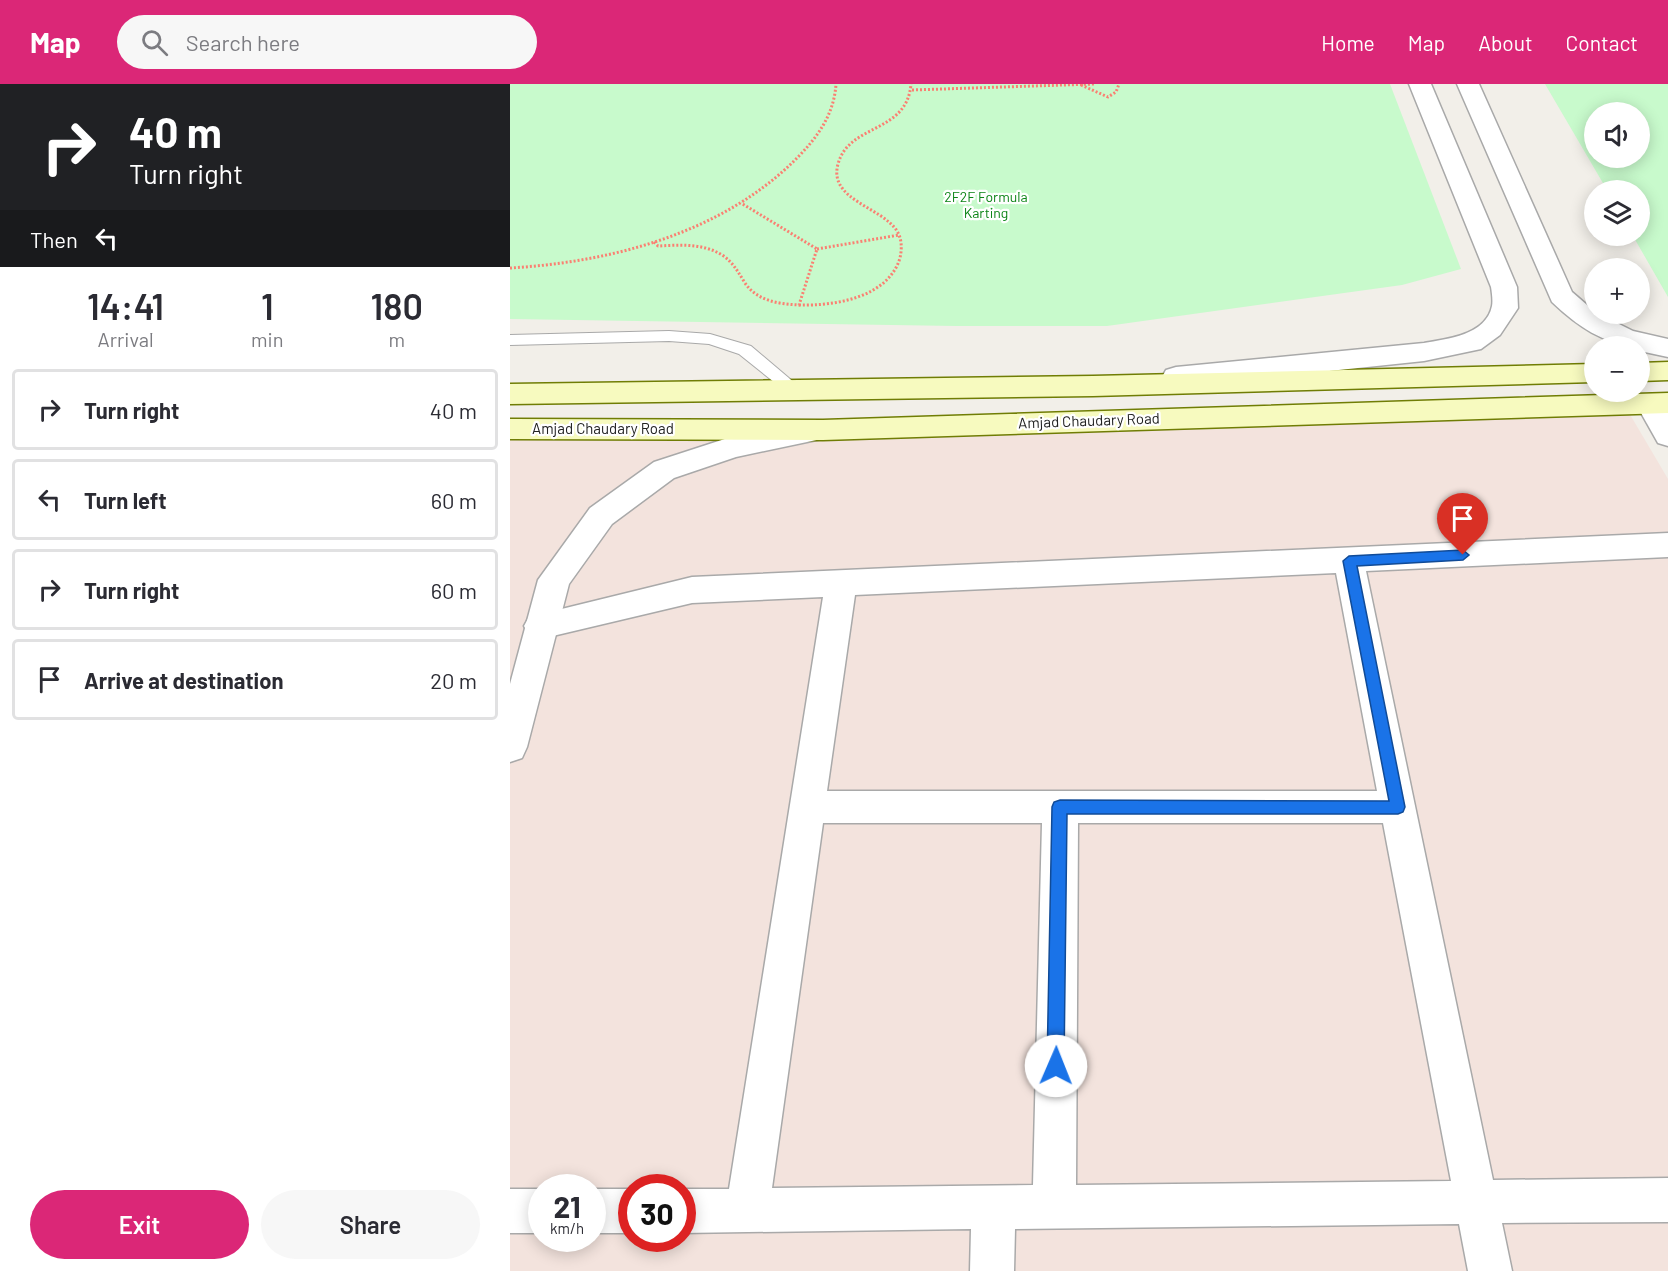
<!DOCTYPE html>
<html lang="en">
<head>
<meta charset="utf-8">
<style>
  body { margin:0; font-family:Barlow,sans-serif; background:#f7f7f7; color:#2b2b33; height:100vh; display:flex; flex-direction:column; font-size:22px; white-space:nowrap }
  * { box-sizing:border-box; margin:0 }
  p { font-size:20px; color:#7c7c81 }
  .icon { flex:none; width:33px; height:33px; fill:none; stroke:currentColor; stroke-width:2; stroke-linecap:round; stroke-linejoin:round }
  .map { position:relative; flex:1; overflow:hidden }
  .side { display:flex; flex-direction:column; background:#fff; width:510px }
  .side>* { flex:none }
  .guide { background:#202124; color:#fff; overflow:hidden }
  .buttons { position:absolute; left:1074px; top:18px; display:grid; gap:12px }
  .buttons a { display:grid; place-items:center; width:66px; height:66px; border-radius:50%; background:#fff; box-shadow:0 3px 15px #0003; font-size:30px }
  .speed { position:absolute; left:18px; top:1090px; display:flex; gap:12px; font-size:30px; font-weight:700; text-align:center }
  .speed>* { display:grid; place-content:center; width:78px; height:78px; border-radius:50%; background:#fff; box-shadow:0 3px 15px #0003; line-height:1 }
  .speed small { font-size:15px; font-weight:400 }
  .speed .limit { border:9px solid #d22; background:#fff; color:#111 }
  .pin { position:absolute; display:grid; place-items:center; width:51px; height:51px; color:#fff; margin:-62px -26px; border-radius:50% 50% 50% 0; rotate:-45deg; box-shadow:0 0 6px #0007 }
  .pin .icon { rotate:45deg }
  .me { position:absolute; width:66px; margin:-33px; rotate:1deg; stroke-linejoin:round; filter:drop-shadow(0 0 4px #0008) }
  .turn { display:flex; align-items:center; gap:21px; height:126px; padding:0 30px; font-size:27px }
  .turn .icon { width:78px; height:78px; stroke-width:2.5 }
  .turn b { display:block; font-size:42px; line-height:51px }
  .then { display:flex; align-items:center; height:57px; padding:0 30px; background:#0003; gap:12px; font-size:22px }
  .eta { display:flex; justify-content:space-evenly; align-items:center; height:102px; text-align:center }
  .eta b { font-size:36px; font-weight:600; line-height:42px }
  .cta { display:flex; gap:12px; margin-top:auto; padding:12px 30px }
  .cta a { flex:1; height:69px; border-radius:36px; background:#db2777; color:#fff; font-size:24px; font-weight:600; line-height:69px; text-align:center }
  .cta a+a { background:#f7f7f7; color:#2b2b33 }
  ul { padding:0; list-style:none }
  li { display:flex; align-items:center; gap:18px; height:81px; margin:0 12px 9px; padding:0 18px; border:3px solid #e1e1e2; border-radius:6px }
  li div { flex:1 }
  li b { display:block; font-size:22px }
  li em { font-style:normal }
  header { display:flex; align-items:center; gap:36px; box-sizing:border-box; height:84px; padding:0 30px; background:#db2777; color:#fff }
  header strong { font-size:28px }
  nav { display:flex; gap:33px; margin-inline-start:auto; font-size:21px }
  .search { width:420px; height:54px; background:#f7f7f7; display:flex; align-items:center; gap:15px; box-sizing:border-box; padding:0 21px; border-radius:33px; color:#7c7c81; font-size:22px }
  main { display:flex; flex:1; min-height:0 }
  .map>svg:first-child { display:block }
  .military { fill:#f3e3dd; fill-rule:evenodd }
  .park { fill:#c8facc; fill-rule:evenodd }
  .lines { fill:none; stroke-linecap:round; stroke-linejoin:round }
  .service-casing { stroke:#a9a9a9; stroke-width:2 }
  .minor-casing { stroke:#a9a9a9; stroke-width:3 }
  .tertiary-casing { stroke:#a9a9a9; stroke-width:3 }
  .secondary-casing { stroke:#707d05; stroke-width:3 }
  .path { stroke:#fa8072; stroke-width:3; stroke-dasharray:2 2; stroke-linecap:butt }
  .service { fill:#fff; fill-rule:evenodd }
  .minor { fill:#fff; fill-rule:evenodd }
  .tertiary { fill:#fff; fill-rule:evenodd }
  .secondary { fill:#f7fabf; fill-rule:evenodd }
  .route { fill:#1a73e8; stroke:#114b97; stroke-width:1.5 }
  .labels { text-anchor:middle; stroke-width:4.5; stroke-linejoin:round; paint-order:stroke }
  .far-park-label { font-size:14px; fill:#0c8416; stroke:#fff }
  .street-label { font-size:15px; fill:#222; stroke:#fff }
</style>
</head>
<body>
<header>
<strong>Map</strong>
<div class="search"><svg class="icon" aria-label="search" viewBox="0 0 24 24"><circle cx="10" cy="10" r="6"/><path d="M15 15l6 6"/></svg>Search here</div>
<nav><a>Home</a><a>Map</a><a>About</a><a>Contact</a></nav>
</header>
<main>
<section class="side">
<div class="guide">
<div class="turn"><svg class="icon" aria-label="right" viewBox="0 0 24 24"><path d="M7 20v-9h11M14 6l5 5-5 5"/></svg><div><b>40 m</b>Turn right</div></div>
<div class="then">Then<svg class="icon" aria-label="left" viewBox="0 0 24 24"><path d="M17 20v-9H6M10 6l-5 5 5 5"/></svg></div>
</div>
<div class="eta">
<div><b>14:41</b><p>Arrival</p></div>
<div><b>1</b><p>min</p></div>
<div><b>180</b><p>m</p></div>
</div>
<ul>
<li><svg class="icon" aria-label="right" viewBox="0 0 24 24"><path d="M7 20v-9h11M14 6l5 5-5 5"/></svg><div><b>Turn right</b></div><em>40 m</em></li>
<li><svg class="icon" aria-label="left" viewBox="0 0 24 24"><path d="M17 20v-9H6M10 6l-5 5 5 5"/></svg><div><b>Turn left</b></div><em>60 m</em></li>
<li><svg class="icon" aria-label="right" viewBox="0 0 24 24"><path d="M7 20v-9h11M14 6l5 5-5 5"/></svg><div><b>Turn right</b></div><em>60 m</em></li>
<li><svg class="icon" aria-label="arrive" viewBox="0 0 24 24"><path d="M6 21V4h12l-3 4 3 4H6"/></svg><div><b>Arrive at destination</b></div><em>20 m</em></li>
</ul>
<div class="cta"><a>Exit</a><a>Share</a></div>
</section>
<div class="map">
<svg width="1158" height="1187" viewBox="0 0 1158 1187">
  <rect width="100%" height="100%" fill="#f2efe9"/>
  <path class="military" d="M1115,322L1158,395V1187H0V344ZM32,1104H82V1155H32ZM122,1104H172V1155H122Z"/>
  <g class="park">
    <path d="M0,0H880L951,185L892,201L597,242H446L0,235Z"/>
    <path d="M1035,0H1158V213L1123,152H1130V106H1097ZM1084,28H1130V74H1084Z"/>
  </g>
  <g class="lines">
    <g class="service-casing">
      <path id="service" d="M159,247L200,250L241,262L293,306L291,310H279L229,270L199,260L159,257L0,261V251Z"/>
    </g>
    <g class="minor-casing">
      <g id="minor">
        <path d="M1140,310L1150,313L1158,327V362L1148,359L1126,320L1130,313Z"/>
        <path d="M1158,449V473L856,487L983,1096L1158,1094V1138L992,1139L1002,1187H958L949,1140L505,1145L504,1187H460L461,1145L172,1149V1105H219L313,513L182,519L30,555L19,551L14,542L19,533L182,493ZM826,489L867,707H317L345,511ZM313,739H532L523,1101L262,1104ZM568,739H873L941,1097L566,1101Z"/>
        <rect x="0" y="1105" width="32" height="44"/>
        <rect x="82" y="1105" width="40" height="44"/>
      </g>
    </g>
    <g class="tertiary-casing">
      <g id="tertiary">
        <path d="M899,0H921L1007,203L1008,224L990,251L971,265L914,277L666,303L656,300L652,293L656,286L666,283L914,259C937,255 976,251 982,222C983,217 982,209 981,203Z"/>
        <path d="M947,0H969L1062,208L1084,227V230H1089L1123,247L1158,255V273L1130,267V262C1095,262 1066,241 1042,218Z"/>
        <path d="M306,337L316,340L320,347L316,354L226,373L164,394L102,440L59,500L17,663L12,674L0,678V600L28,496L80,424L144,378L224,352Z"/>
      </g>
    </g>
    <g class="secondary-casing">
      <g id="secondary">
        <path d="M1158,278V296L1130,297V279Z"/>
        <path d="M1084,280V298L583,312L0,320V300L583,292Z"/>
        <path d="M1158,309V329L313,356L0,355V335L313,336Z"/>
      </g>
    </g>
    <g class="path">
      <path d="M571,1L598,13L606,8L609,0"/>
      <path d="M402,6L584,0"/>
      <path d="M144,158L148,162C169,161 193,159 212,171C223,178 228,188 235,199C247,217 269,220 289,221L307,165L231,119"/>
      <path d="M307,165L389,151"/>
      <path d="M0,184C102,178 212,149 286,75C307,54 324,31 326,0"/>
      <path d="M289,221C324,222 378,214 390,174C392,165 392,155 387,147C372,123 318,116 328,80C339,39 397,50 401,0"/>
    </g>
    <use href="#service" class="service"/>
    <use href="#minor" class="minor"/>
    <use href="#tertiary" class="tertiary"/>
    <use href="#secondary" class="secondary"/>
  </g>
  <path class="route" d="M953,466L959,471L953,476L847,482L895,723L893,728L888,730H557L554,982L552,988L546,990L540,988L537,982L542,723L544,718L550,716L879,717L833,477L839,472Z"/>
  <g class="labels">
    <g class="far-park-label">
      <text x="476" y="118">2F2F Formula<tspan x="476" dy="16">Karting</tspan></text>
    </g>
    <g class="street-label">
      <text transform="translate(579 337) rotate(-2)" y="5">Amjad Chaudary Road</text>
      <text x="93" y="350">Amjad Chaudary Road</text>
    </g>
  </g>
</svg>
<div class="buttons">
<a><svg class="icon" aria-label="sound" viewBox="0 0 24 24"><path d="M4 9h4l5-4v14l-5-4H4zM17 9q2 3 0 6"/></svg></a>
<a><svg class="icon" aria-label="layers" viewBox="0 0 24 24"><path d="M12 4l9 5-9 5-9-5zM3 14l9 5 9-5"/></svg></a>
<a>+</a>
<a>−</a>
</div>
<div class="speed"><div>21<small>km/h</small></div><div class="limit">30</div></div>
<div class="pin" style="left:953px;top:471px;background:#d93025"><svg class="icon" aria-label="arrive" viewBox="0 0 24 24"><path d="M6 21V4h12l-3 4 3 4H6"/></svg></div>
<svg class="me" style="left:546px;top:982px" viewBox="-20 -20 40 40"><circle r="19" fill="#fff"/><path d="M0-13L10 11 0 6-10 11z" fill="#1a73e8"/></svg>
</div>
</main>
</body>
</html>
